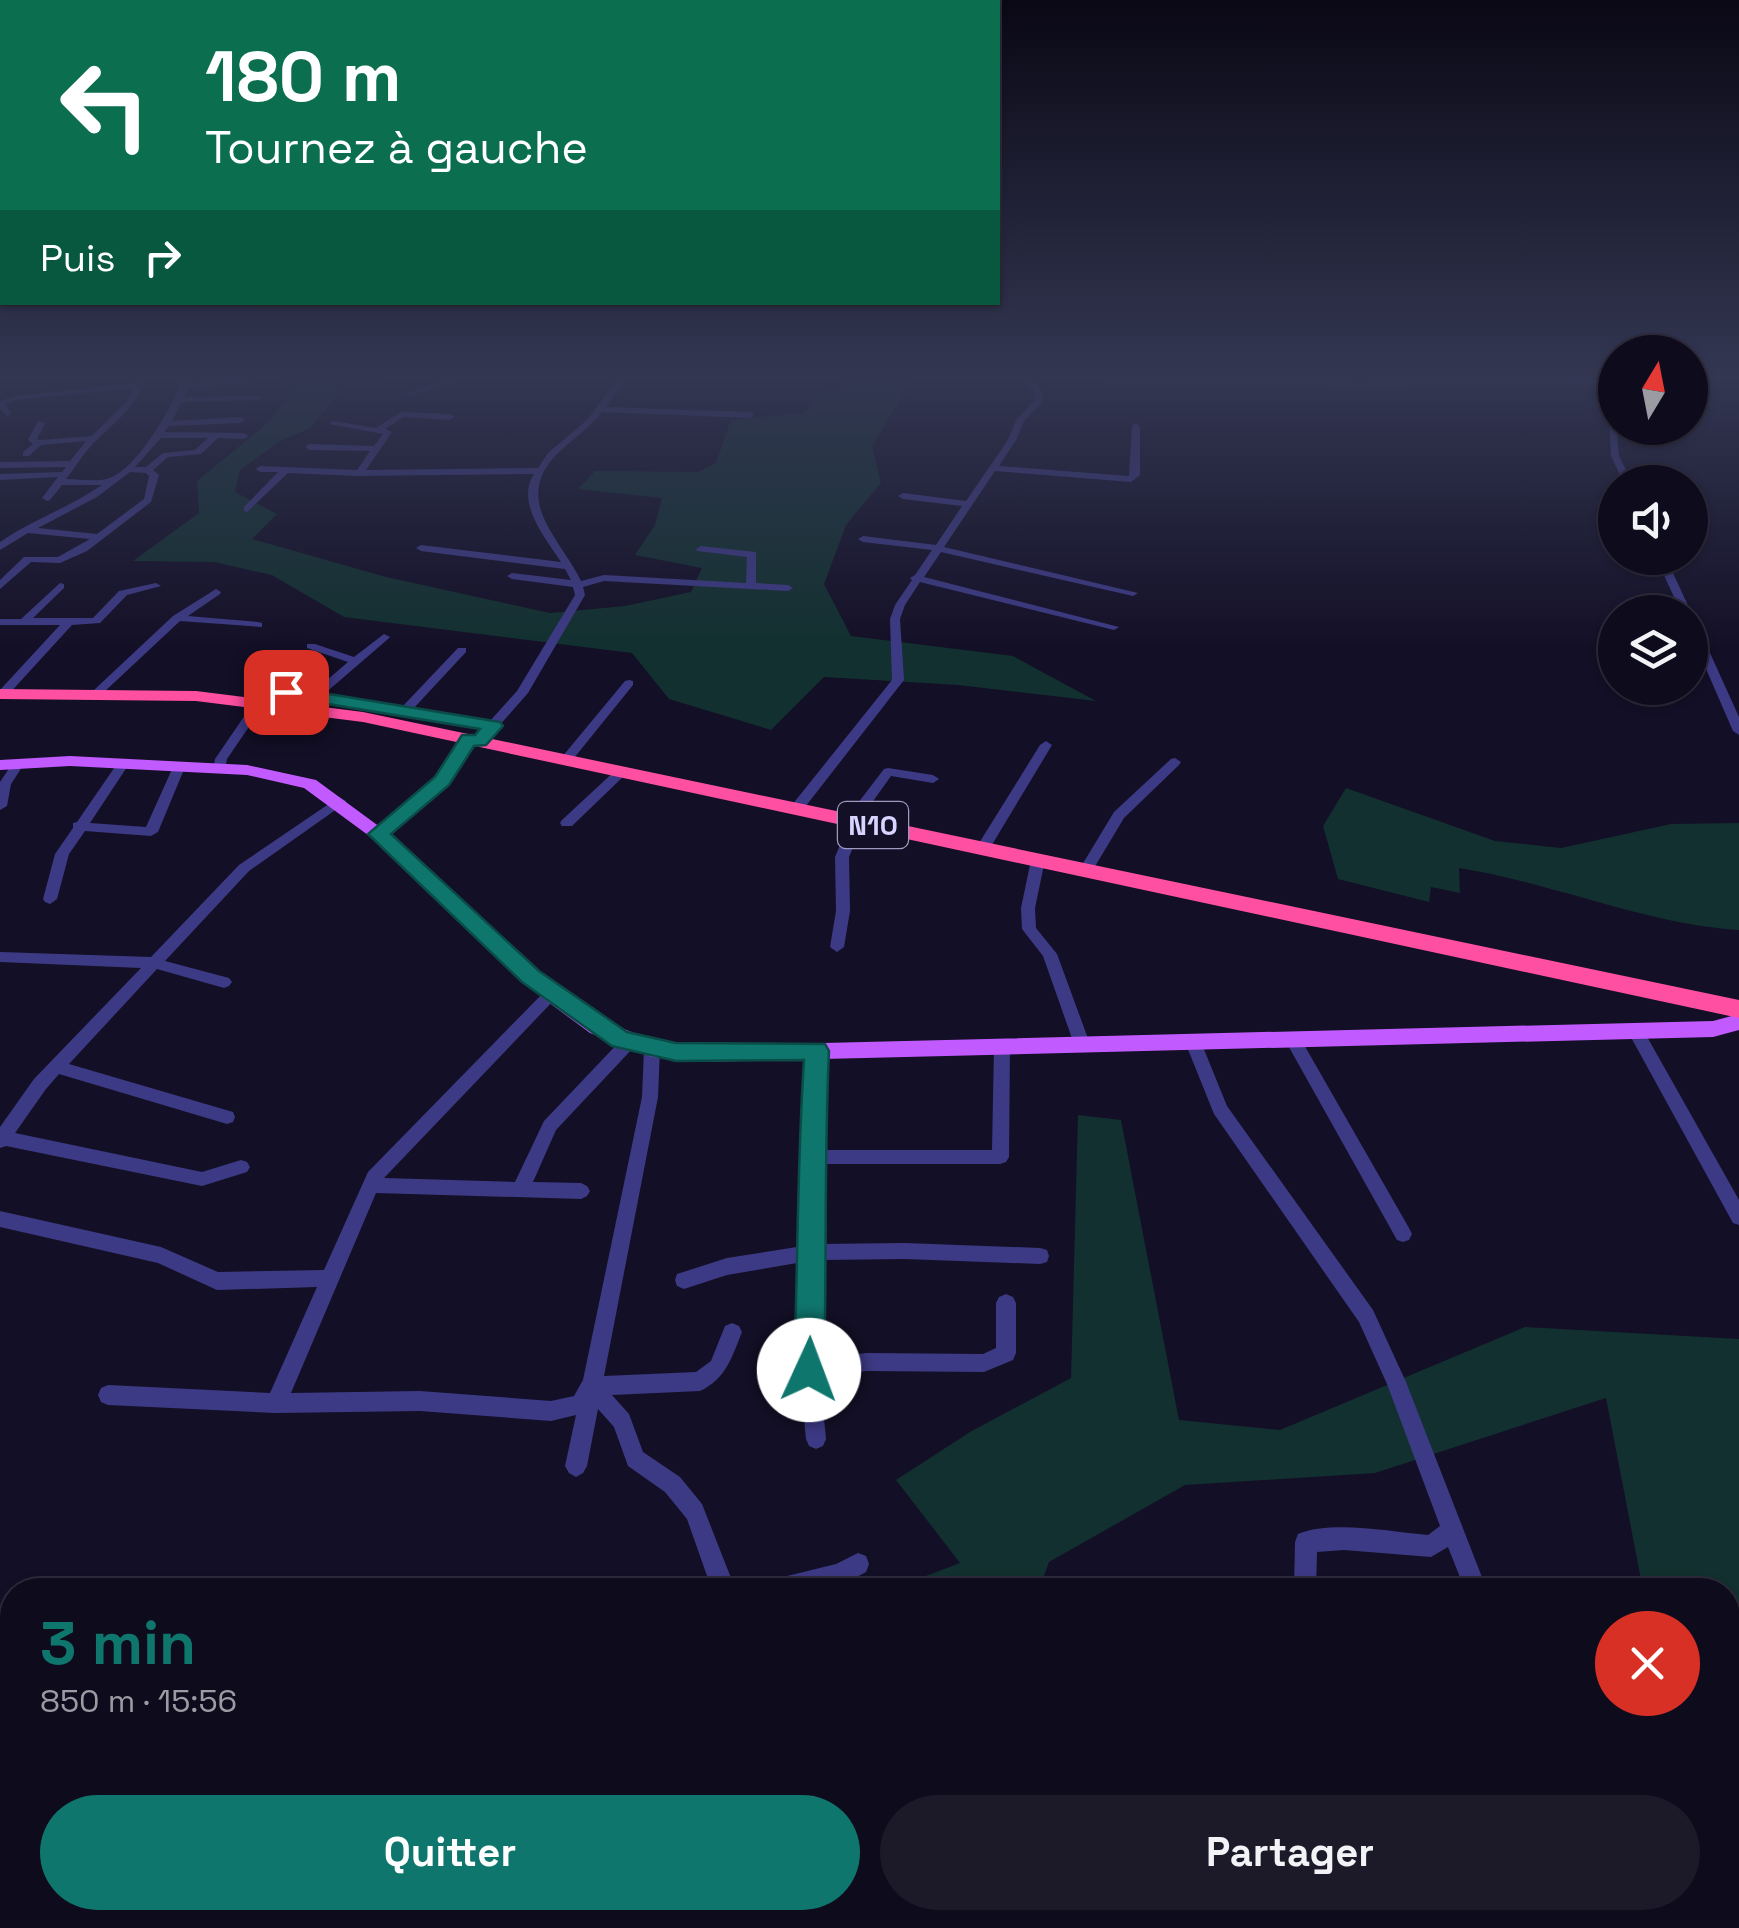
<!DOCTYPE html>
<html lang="fr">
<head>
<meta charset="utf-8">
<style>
  body { margin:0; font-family:"Space Grotesk",sans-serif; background:#1c1929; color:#f1f3f6; height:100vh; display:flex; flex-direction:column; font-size:38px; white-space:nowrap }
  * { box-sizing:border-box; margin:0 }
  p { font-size:32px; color:#9b9ba3 }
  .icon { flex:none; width:55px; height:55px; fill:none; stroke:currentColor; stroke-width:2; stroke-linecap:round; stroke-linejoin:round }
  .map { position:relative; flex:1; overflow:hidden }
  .side { position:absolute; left:0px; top:1578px; width:1740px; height:352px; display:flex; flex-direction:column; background:#0e0b1c; border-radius:40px 40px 0 0; box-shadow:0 2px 8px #0004,0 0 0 2px #2e2b3b }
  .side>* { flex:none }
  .top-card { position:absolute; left:0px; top:0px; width:1000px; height:305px; box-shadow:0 2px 8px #0004,0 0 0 2px #2e2b3b; background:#0b6e4f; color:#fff; overflow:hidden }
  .needle { width:65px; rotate:10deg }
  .controls { position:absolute; left:1598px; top:335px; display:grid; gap:20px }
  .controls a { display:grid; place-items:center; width:110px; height:110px; border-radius:50%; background:#0e0b1c; box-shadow:0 2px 8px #0004,0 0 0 2px #2e2b3b; font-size:50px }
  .pin { position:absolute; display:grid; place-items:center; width:85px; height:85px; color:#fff; margin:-42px; border-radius:20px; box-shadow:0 5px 15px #0006 }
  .me { position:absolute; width:110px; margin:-55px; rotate:2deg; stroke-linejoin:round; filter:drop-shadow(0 0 8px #0008) }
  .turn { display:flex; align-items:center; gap:35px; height:210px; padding:0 40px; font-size:45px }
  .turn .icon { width:130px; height:130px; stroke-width:2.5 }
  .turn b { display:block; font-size:70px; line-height:85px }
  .then { display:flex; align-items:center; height:95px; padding:0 40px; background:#0003; gap:20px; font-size:38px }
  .round { display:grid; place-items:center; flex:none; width:105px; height:105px; border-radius:52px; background:#1c1929 }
  .head { display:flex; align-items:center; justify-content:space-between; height:170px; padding:0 40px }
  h1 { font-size:60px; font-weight:700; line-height:75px; color:#0f766e }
  .action { display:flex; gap:20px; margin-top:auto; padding:20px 40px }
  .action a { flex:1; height:115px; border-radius:60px; background:#0f766e; color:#fff; font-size:40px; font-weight:700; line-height:115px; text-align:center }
  .action a+a { background:#1c1929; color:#f1f3f6 }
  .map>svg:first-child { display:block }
  .green { fill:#12302f }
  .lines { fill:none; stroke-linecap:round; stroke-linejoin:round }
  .minor { fill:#3d3a85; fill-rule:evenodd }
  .major { fill:#c25bff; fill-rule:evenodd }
  .highway { fill:#ff4fa3; fill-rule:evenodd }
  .route { fill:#0f766e; stroke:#0a4d48; stroke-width:2.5 }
  .labels { text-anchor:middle; stroke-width:10; stroke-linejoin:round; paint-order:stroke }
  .shield { fill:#130f26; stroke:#9e99be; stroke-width:2.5 }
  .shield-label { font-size:28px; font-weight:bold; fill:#d9d4ff }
</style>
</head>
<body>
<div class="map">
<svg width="1739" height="1928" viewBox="0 0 1739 1928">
  <rect width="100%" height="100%" fill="#130f26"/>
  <g class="green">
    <path d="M282,380H377L383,384L344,387L310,428L280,441L240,470L235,492L277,514L252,539L386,577L550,613L625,606L691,592L702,568L635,555L655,525L662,498L578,489L595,471L698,472L716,463L731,420L805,413L819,393L837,387L842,380H912L872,446L881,483L846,525L824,584L851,636L1013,656L1096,701L958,685L824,677L771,730L669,699L632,653L344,617L272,575L214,562L133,561L199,513L197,481L269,422L292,393Z"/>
    <path d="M1346,788L1495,841L1561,848L1671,824L1739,823V930C1644,924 1554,883 1459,868L1460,893L1431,887L1429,902L1338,879L1323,826Z"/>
    <path d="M1078,1115L1121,1120L1179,1420L1280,1430L1525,1327L1739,1339V1646L1728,1654V1590H1643L1606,1398L1375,1473L1185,1485L1049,1562L1039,1590H889L960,1563L896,1480L970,1432L1071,1378Z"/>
    <path d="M667,1918H1116L1115,1928H663Z"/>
  </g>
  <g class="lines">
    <g class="minor">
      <path d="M136,380H144C139,407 109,426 90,447C81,457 74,469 66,479C78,479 94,482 106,479C136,473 172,406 182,380H190L188,384L237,380L254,381L250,383L187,389L184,397L258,396L262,398L258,400L182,402L172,421L241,417L245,420L241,423L169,426L164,432L244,433L248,436L244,439L218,438L201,454L168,457L153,470L159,475L151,502L87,551L60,563L31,562L0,589V580L24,557H58L90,539L28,533L0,550V542C32,520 70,507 102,485H62L50,500L47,501L42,498L58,477L0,480V474L62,472L66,467L0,468V462L70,461L86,441L41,445L29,456H23V452L33,444L28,440L38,421L45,423L37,439L40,440L92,436L128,400L133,388L17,400L6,404L11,414L7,416L0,409V401L16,396L135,383ZM161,438H208L195,450L163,453L146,467H135ZM130,472L146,473L149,476L144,499L97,534L38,528L97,497Z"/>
      <path d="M445,380H457L411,396L404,394Z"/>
      <path d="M617,380H625L606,407L750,412L754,415L750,418L602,412C589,429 571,440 556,455C512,501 561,539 581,581L604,575L746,583L747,557L697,551L696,549L701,546L756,552V583L788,585L793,588L788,591L604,581L583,587L585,595L528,693L483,744L479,745L473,741L447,784L383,837H373L371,834L373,831L437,778L464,736H472L473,740L485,727L257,691L251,688L253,686L312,693L348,662L307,648V644H315L354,657L384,634L390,637L388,639L323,695L402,707L458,648H466V652L413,709L490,721L517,691L575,595L573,587L512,579L507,576L512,573L571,580L565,569L421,551L416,548L421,545L561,562C546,539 515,502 534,474L356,476L288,473L247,512L244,511V507L278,472H260L256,469L260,466L357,470L370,451L309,450L305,447L309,444L374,446L383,434L329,424L333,421L376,428L401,412L450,414L454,417L450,420L403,417L385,429L392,432L366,470L538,468L548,453L588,419Z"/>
      <path d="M1024,380H1032L1043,393V401L1024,421L1016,440L999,466L1129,476L1132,426L1136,423L1140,426V475L1131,482L995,471L944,547L1138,593L1133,596L941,552L924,577L1119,627L1114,630L920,582L905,605L900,619L904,680L802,811H792L790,808L792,805L892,680L890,619L895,605L912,580L910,578L915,575L932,550L863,542L858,539L863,536L936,545L962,506L903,499L898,496L903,493L966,501L1008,440L1016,420L1035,400V393Z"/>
      <path d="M1102,380L1363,383L1615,380V383L1605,384L1615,414L1619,456L1632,482H1623L1611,456L1609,420L1597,384L1363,387L1106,382Z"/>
      <path d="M1656,558H1666L1691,612L1690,614L1681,612Z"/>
      <path d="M60,583L64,584V588L33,618H93L119,591L156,583L161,586L127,595L100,623L72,625L7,696L0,697V690L60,625H0V619H21Z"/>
      <path d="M216,589L221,592L220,594L188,616L258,622L262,623V627L180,621L102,694H94V690L173,616Z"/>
      <path d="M1690,617L1695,620L1739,717V735L1733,731L1690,632Z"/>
      <path d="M629,680L633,681V685L570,763H562V757L625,681Z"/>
      <path d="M260,698L266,702L227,759L225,769L219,773L215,772L213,769L215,759L256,699Z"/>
      <path d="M1046,741L1052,745L990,848L988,851H978L976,848L1040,745Z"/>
      <path d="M1175,758L1181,762L1179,765L1124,818L1091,873H1081L1079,870L1114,812L1171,759Z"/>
      <path d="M18,760L24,764L11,784L7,806L0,810V782L14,761Z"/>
      <path d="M123,760L129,764L90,823L146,827L173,767L175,764H183L185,767L158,832L151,836L85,831L69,854L57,899L50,904L45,902L43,899L55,854L73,828V823L77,822L119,761Z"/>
      <path d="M622,767L626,768V774L572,826H562L560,823L562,820L618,768Z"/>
      <path d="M888,768L933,775L939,779L933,783L891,776L861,818L864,821L849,857L850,911L844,947L837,952L830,947L836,911L835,857L849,824L845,820L884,769Z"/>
      <path d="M339,797L346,801L344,804L249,871L165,961L229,978L232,982L229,986L224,988L157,969L69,1064L233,1112L235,1117L233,1122L227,1124L59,1074L46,1089L15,1133L202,1172L241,1160L247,1162L250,1167L247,1172L202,1186L6,1146L0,1148V1127L34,1079L141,968L0,962V952L151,957L239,865Z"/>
      <path d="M1038,855L1045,860L1035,908L1036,928L1057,954L1090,1044L1088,1048H1076L1074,1044L1043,956L1022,929L1021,908L1031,860Z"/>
      <path d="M551,988L556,990L559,994L556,998L384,1178L515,1182L544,1121L623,1038H635L637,1042L635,1046L556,1130L533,1182L581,1183L587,1186L590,1191L587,1196L581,1199L376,1193L291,1393L420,1391L551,1401L574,1396L583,1380L642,1097L644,1049L646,1045H658L660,1049L658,1097L604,1376L696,1372L711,1361L725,1326L732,1323L739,1326L742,1332C732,1357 726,1379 700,1391L612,1395L629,1414L643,1452L680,1477L702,1504L731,1578L737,1582L740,1590H712L687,1519L665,1492L628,1466L614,1427L598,1409L587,1466L583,1473L576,1477L569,1473L565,1466L576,1415L551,1421L420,1411L276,1413L108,1405L101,1402L98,1395L101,1388L108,1385L270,1393L317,1287L217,1290L158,1263L0,1227V1211L161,1247L218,1272L324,1270L368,1172L546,990Z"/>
      <path d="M1635,1024L1641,1026L1739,1200V1225L1733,1223L1627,1030L1629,1026Z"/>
      <path d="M1293,1034L1299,1036L1409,1228L1412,1234L1409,1240L1403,1242L1397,1240L1285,1040L1287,1036Z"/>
      <path d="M1193,1036L1199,1038L1201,1042L1227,1106L1373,1310L1406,1382L1487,1590H1465L1448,1547L1431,1557L1344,1550L1317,1552L1316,1590H1294L1295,1542L1298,1534C1333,1520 1391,1532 1428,1535L1440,1526L1387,1384L1359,1322L1214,1114L1185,1042L1187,1038Z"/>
      <path d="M1002,1040L1008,1042L1010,1046L1009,1157L1006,1162L1000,1164H819L818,1186L822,1244L905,1243L1040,1248L1047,1250L1049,1256L1047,1262L1040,1264L905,1259L822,1260L819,1359L866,1353L983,1354L996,1348V1303L999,1297L1006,1294L1013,1297L1016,1303V1353L1013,1360L984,1372L866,1371L820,1378L826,1439L823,1446L816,1449L809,1446L806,1439L799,1370L803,1262L727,1275L684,1289L677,1286L675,1280L677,1274L727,1258L803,1246L800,1186L809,1051L811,1047H823L825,1051L820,1150H992L994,1046L996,1042Z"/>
      <path d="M858,1553L866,1556L869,1564L866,1572C828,1593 806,1590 764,1590L767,1582L775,1579L836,1564Z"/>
      <path d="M1336,1918H1414L1420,1928H1341Z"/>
      <rect x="1517" y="1918" width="26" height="10"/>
    </g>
    <path class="major" d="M70,756L247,765L316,780L384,830L558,989L604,1021L654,1041L699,1046L1713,1021L1739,1014V1030L1713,1037L699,1062L652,1057L590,1033L544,999L372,838L304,788L247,775L70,766L0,770V760Z"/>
    <path class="highway" d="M0,689L196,691L363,712L1739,1000V1018L363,722L196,701L0,699Z"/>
  </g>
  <linearGradient id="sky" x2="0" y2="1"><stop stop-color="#0a0815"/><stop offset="0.58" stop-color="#333752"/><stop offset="1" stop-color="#333752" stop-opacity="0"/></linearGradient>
  <rect width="1739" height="650" fill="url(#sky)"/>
  <path class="route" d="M286,687L500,722L503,726L486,745L474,746L449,785L391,834L539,971L627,1032L676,1043L825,1044L829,1051C824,1158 827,1263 824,1370L819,1380L809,1384L798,1380L794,1370C798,1266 797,1164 804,1060L676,1061L612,1046L522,982L368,834L435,777L462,735H475L480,729L279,696L277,692Z"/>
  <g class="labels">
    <rect class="shield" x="838" y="802" width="70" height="46" rx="8"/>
    <g class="shield-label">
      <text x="873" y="835">N10</text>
    </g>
  </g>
</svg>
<div class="controls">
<a><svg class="needle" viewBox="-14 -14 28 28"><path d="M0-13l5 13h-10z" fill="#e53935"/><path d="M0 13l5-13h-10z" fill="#9b9ba3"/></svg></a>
<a><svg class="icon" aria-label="sound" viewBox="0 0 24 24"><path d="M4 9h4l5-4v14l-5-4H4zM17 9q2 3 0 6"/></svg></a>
<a><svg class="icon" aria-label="layers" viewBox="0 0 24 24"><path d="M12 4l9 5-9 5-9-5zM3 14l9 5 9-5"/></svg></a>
</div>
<div class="pin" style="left:286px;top:692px;background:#d93025"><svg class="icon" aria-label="arrive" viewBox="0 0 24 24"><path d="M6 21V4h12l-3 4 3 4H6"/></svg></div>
<svg class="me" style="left:809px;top:1370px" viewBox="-20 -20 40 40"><circle r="19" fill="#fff"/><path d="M0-13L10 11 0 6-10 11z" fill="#0f766e"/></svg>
<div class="top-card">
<div class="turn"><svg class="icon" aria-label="left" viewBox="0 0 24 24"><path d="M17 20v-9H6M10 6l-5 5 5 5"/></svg><div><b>180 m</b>Tournez à gauche</div></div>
<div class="then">Puis<svg class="icon" aria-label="right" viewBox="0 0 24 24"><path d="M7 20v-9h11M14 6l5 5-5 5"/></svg></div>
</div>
<section class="side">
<div class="head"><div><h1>3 min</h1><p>850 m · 15:56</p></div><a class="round" style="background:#d93025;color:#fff"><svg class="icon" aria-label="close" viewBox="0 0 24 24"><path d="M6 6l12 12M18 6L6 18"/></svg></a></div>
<div class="action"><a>Quitter</a><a>Partager</a></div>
</section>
</div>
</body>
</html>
